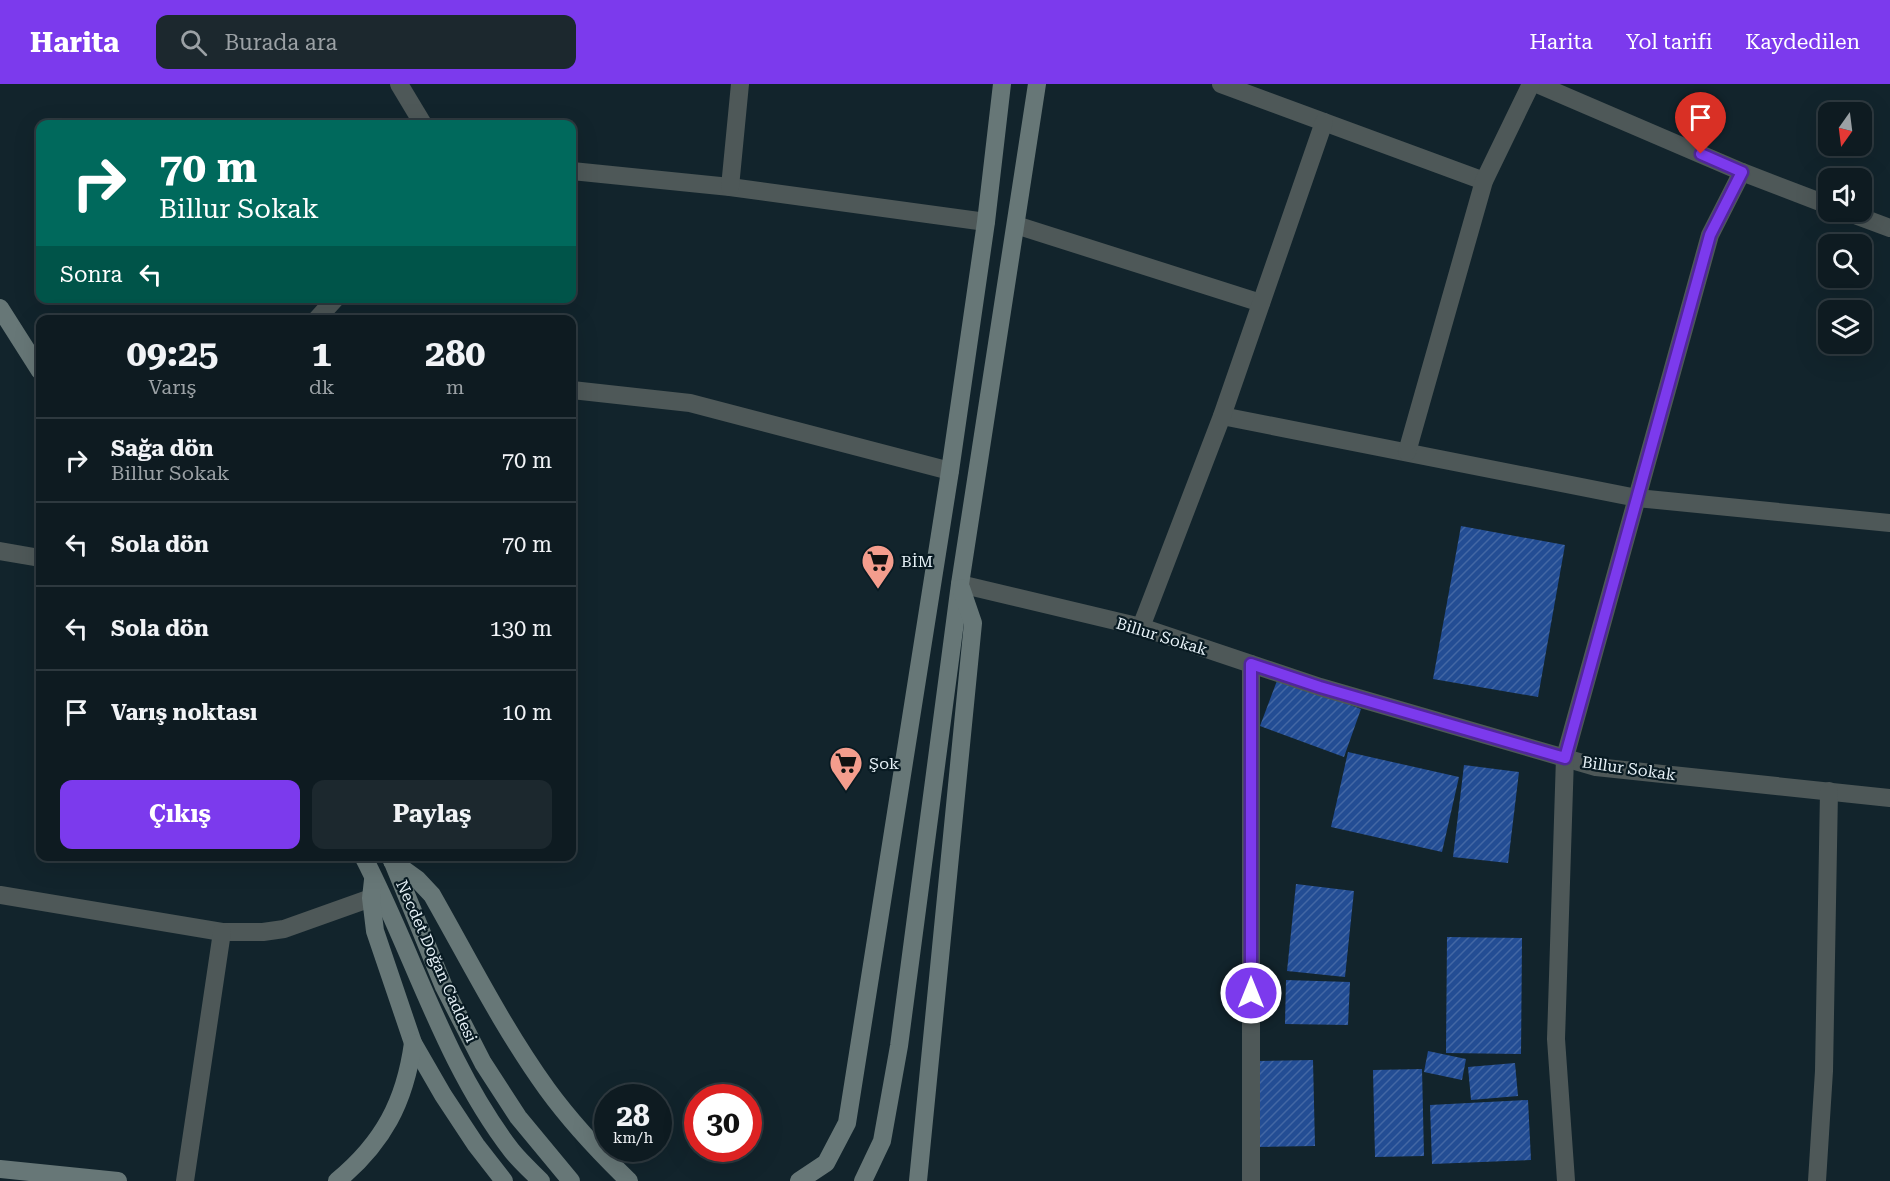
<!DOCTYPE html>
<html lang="tr">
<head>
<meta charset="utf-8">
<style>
  body { margin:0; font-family:"Roboto Serif",serif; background:#1c282e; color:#f1f3f6; height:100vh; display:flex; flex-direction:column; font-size:22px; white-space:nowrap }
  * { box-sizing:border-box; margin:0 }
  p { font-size:20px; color:#9ba1a5 }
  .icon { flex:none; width:33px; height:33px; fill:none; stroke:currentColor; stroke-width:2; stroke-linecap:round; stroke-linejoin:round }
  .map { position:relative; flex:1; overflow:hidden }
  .drawer { position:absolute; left:36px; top:231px; width:540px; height:546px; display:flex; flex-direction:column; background:#0e1b21; border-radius:12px; box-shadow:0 6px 24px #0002,0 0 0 2px #2e393f }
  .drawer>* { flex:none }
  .guide { position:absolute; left:36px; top:36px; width:540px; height:183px; border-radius:12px; box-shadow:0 6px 24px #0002,0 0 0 2px #2e393f; background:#00695c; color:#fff; overflow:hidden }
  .needle { width:39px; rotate:194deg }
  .buttons { position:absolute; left:1818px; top:18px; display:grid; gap:12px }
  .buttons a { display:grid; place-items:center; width:54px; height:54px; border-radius:12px; background:#0e1b21; box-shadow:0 6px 24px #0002,0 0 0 2px #2e393f; font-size:30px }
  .speed { position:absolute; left:594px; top:1000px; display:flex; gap:12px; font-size:30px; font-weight:700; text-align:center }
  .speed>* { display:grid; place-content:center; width:78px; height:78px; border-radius:50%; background:#0e1b21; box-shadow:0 6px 24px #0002,0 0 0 2px #2e393f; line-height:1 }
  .speed small { font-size:15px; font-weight:400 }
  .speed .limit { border:9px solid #d22; background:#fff; color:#111 }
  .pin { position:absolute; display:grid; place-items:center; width:51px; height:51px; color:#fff; margin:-62px -26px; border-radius:50% 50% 50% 0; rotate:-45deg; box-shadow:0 0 6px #0007 }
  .pin .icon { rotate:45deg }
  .me { position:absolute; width:66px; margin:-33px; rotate:0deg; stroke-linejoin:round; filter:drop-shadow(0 0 4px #0008) }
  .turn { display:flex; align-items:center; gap:21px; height:126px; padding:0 24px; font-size:27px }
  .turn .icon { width:78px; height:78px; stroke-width:2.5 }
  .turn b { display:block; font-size:42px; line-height:51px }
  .then { display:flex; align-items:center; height:57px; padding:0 24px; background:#0003; gap:12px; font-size:22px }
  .eta { display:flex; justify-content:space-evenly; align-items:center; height:102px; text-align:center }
  .eta b { font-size:36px; font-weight:700; line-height:42px }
  .cta { display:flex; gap:12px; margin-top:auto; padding:12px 24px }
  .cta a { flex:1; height:69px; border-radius:12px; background:#7c3aed; color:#fff; font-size:24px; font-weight:700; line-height:69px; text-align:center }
  .cta a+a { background:#1c282e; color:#f1f3f6 }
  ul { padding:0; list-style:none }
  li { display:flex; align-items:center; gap:18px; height:84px; padding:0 24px; border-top:2px solid #2e393f }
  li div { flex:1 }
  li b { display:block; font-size:22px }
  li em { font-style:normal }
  header { display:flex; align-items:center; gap:36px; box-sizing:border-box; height:84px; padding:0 30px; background:#7c3aed; color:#fff }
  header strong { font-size:28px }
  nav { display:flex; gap:33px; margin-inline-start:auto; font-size:21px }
  .search { width:420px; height:54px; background:#1c282e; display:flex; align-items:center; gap:15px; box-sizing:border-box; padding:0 21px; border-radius:12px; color:#9ba1a5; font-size:22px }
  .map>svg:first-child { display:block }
  .building { fill:url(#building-hatch) }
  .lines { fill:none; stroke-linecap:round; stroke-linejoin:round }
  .street { stroke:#4e5858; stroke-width:18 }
  .secondary { stroke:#677777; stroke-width:18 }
  .route-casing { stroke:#51269a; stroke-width:15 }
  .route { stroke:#7c3aed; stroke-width:10 }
  .labels { text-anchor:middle; stroke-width:4.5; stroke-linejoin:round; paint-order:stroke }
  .poi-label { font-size:16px; fill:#e5f0f6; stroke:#081a22; text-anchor:start }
  .street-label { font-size:16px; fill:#e5f0f6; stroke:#081a22 }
</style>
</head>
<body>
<header>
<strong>Harita</strong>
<div class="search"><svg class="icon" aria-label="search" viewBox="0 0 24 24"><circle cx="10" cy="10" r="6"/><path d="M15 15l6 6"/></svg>Burada ara</div>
<nav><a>Harita</a><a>Yol tarifi</a><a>Kaydedilen</a></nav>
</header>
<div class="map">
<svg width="1890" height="1097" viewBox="0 0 1890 1097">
  <defs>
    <pattern id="building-hatch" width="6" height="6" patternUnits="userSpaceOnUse" patternTransform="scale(1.5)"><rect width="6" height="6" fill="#234d94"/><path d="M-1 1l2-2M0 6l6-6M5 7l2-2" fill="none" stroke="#4367a4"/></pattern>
  </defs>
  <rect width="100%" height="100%" fill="#12242c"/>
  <g class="building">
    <path d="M1461,442L1565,461L1538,613L1433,595Z"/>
    <path d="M1278,594L1361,625L1344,673L1260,642Z"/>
    <path d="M1348,668L1459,693L1442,768L1331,743Z"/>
    <path d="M1464,681L1519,688L1508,779L1453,773Z"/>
    <path d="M1296,800L1354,807L1345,893L1287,887Z"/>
    <path d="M1447,853L1522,854L1521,970L1446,969Z"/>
    <path d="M1286,896L1350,898L1348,941L1285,940Z"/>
    <path d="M1428,967L1466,975L1462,996L1424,988Z"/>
    <path d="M1313,976L1315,1062L1259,1063L1258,977Z"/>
    <path d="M1515,979L1518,1012L1471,1016L1468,983Z"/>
    <path d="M1422,985L1424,1072L1375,1073L1373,986Z"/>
    <path d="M1528,1016L1531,1076L1432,1080L1430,1021Z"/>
  </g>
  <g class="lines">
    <g class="street">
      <path d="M399,0L423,40"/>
      <path d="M1221,0L1484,97"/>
      <path d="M1537,0L1742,88L1828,121"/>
      <path d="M572,87L730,103L986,138"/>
      <path d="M730,103L740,0"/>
      <path d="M1847,128L1890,144"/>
      <path d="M1016,141L1261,219"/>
      <path d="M316,236L336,214"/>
      <path d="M572,306L690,319L950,387"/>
      <path d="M1222,332L1637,414L1890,439"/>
      <path d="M1407,368L1484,97L1531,0"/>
      <path d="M0,467L40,474"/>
      <path d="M960,500L1141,543L1320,603L1596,683L1890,714"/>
      <path d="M1141,543L1222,332L1324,38"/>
      <path d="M1251,580V1097"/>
      <path d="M0,811L222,848H263L284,845L371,814"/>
      <path d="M185,1097L222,848"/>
      <path d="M1566,1097L1556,955L1565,673L1710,151L1742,88"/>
      <path d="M1817,1097L1824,987L1829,707"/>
    </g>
    <g class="secondary">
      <path d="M0,224L40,287"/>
      <path d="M363,772C414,870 444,979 512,1067C521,1078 531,1087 541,1097"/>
      <path d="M392,776L444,903L483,979L518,1033L571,1097"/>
      <path d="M392,777L417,795L432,811C469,876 503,944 547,1005C571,1038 599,1068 629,1097"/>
      <path d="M373,796L371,814L375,847L413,959L443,1011L476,1061L504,1097"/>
      <path d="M0,1085L118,1097"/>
      <path d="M337,1097C383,1059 405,1018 413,959"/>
      <path d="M799,1097L826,1079L847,1039L950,387L986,138L1002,0"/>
      <path d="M863,1097L882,1057L899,962L960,500L1037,0"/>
      <path d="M918,1097L973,539L961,504"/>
    </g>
  </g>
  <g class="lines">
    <g class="route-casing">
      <path id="route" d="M1251,909V580L1320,603L1565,674L1710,151L1742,88L1701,70"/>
    </g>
    <use href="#route" class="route"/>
  </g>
  <defs>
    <g id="supermarket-pin" transform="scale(1.725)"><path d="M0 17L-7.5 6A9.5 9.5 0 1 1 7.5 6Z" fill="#f49d8d" stroke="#081a22"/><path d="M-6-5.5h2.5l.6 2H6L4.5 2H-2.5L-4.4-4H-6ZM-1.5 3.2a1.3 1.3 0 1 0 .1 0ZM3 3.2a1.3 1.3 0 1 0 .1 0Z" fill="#111"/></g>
  </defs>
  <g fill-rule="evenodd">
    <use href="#supermarket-pin" x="878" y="477"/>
    <use href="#supermarket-pin" x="846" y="679"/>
  </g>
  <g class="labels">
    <g class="poi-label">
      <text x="901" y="483">BİM</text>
      <text x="869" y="685">Şok</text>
    </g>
    <g class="street-label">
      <text transform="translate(1162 552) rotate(17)" y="6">Billur Sokak</text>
      <text transform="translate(1629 684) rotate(8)" y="6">Billur Sokak</text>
      <text transform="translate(437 877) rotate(66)" y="6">Necdet Doğan Caddesi</text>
    </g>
  </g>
</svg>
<div class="buttons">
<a><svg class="needle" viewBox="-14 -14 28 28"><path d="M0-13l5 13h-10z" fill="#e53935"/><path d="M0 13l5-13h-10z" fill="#9ba1a5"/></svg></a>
<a><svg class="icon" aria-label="sound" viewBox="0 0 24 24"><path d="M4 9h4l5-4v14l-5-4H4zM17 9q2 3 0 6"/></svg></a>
<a><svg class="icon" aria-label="search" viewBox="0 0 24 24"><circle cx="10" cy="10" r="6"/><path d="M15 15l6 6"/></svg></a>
<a><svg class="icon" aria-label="layers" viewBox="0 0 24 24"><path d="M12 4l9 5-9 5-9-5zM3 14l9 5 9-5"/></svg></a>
</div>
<div class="speed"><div>28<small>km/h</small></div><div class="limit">30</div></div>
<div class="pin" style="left:1701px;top:70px;background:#d93025"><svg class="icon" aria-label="arrive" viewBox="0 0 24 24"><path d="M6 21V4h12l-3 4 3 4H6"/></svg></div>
<svg class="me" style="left:1251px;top:909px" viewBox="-20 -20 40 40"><circle r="17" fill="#7c3aed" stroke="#fff" stroke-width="3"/><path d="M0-11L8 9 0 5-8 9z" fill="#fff"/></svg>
<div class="guide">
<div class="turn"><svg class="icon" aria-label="right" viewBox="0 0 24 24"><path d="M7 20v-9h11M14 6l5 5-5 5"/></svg><div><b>70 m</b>Billur Sokak</div></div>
<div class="then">Sonra<svg class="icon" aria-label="left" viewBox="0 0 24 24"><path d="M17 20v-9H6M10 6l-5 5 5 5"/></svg></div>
</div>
<section class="drawer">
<div class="eta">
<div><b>09:25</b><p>Varış</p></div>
<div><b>1</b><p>dk</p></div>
<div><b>280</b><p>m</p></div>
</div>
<ul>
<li><svg class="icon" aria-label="right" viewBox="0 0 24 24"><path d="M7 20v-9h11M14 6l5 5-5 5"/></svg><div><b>Sağa dön</b><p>Billur Sokak</p></div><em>70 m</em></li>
<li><svg class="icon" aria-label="left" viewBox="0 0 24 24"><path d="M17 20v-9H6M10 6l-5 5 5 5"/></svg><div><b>Sola dön</b></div><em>70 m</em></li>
<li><svg class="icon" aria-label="left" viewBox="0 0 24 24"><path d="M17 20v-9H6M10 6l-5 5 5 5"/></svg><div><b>Sola dön</b></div><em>130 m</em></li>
<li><svg class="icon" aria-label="arrive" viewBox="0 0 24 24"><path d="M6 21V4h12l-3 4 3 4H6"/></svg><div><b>Varış noktası</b></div><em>10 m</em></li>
</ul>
<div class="cta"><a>Çıkış</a><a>Paylaş</a></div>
</section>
</div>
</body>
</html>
